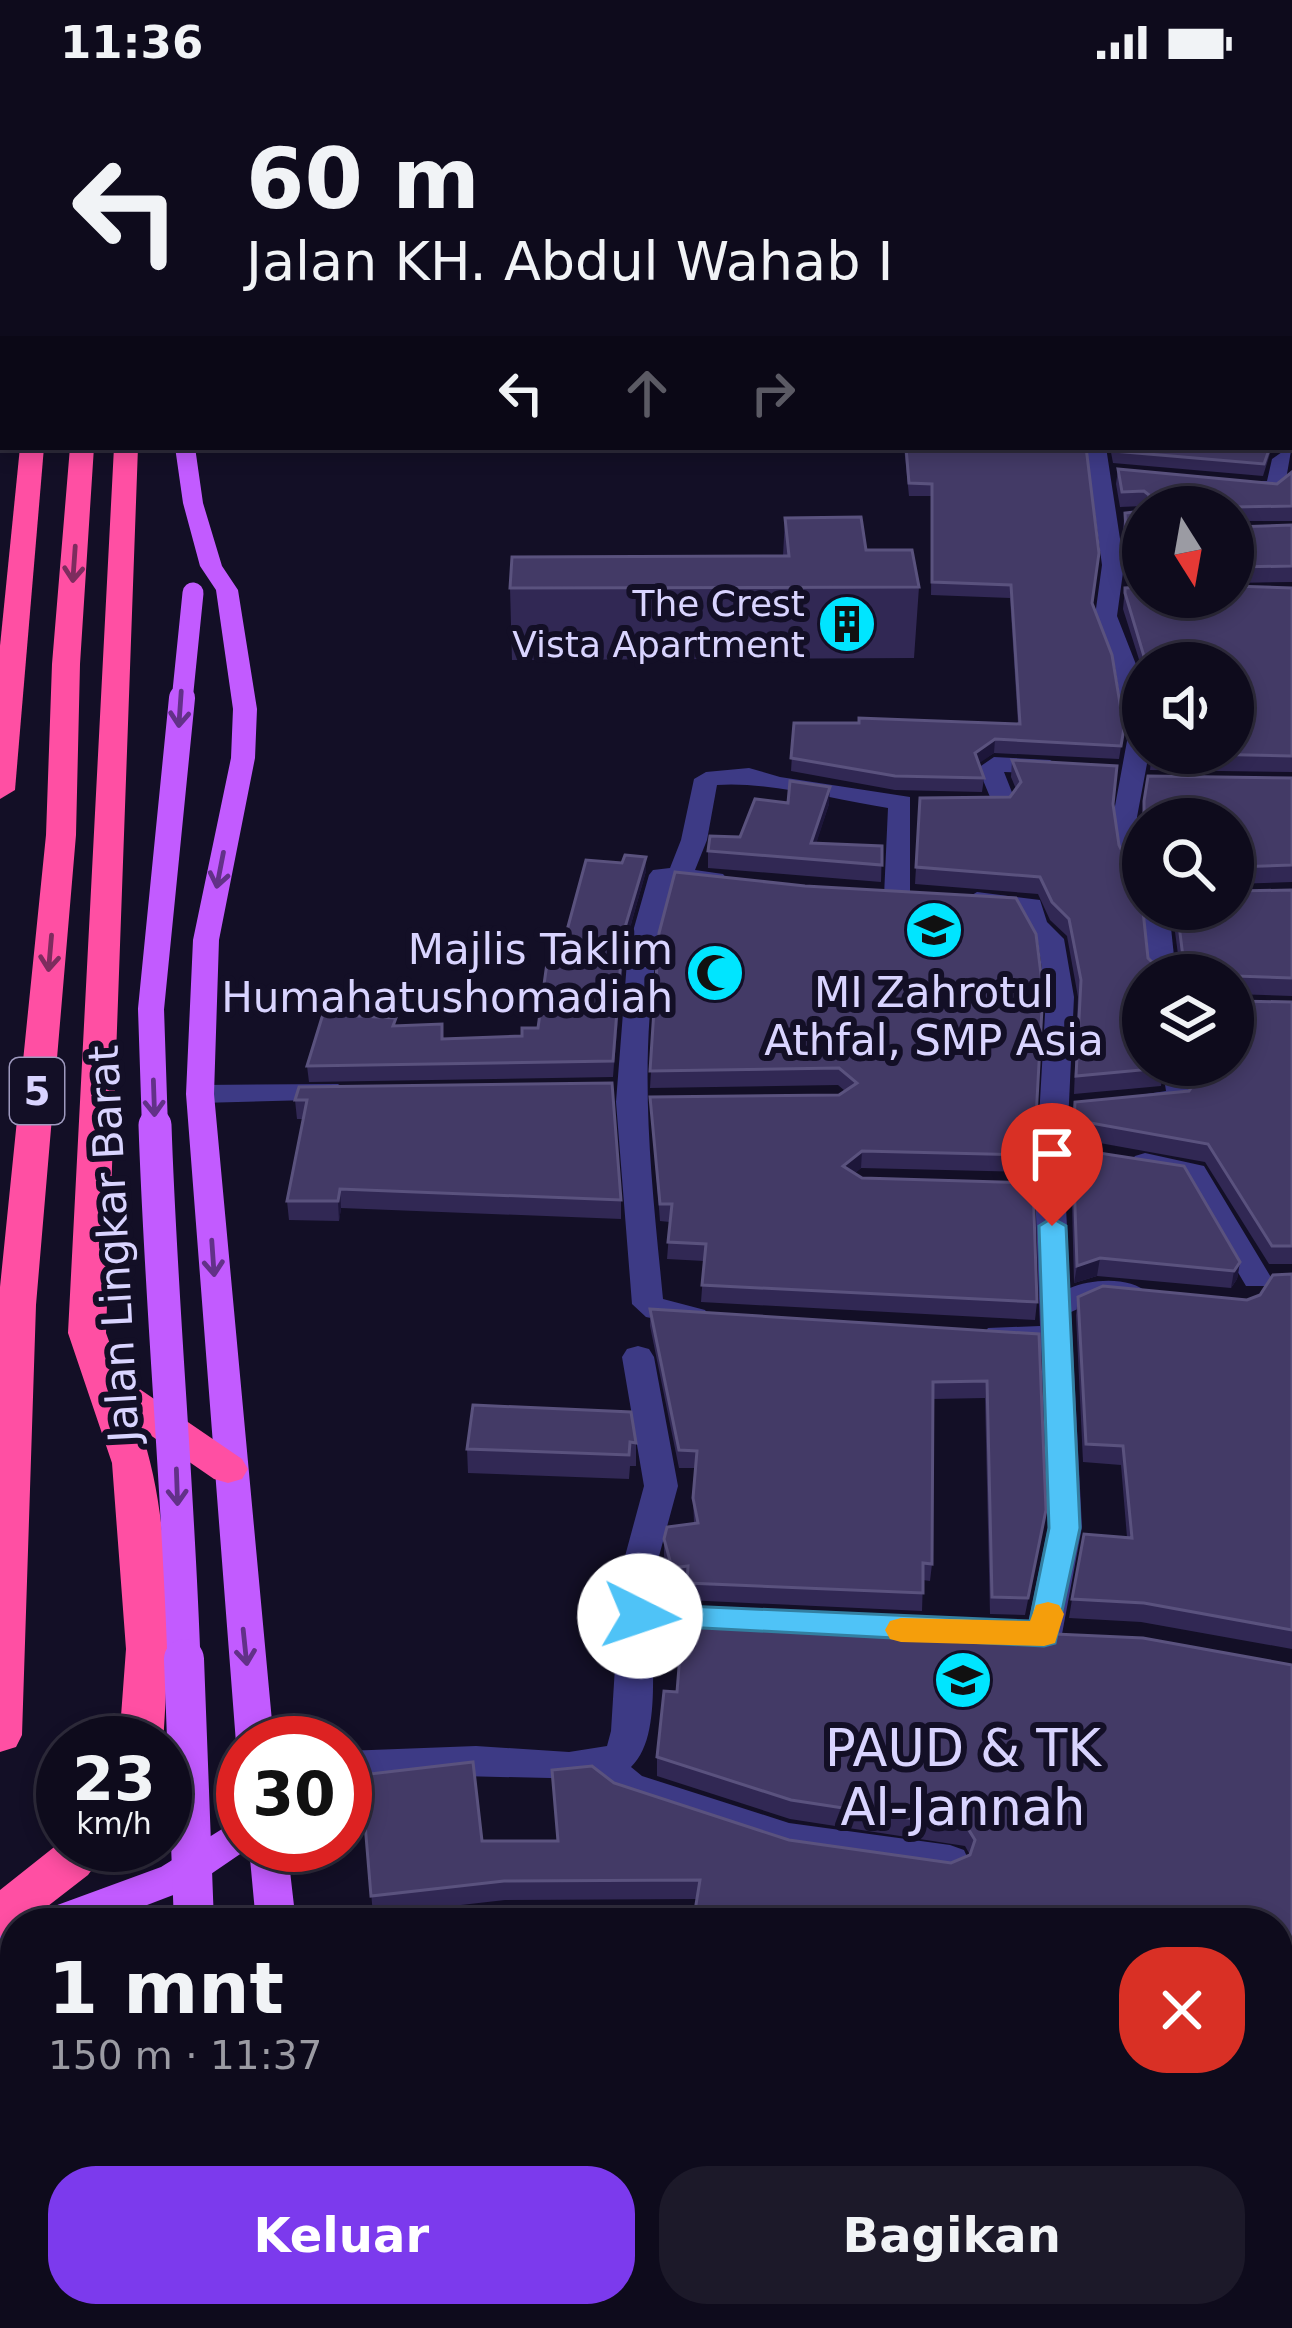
<!DOCTYPE html>
<html lang="id">
<head>
<meta charset="utf-8">
<style>
  body { margin:0; font-family:"DejaVu Sans",sans-serif; background:#1c1929; color:#f1f3f6; height:100vh; display:flex; flex-direction:column; font-size:45px; white-space:nowrap }
  * { box-sizing:border-box; margin:0 }
  p { font-size:39px; color:#9b9ba3 }
  .icon { flex:none; width:66px; height:66px; fill:none; stroke:currentColor; stroke-width:2; stroke-linecap:round; stroke-linejoin:round }
  .map { position:relative; flex:1; overflow:hidden }
  .panel { position:absolute; left:0px; top:1824px; width:1293px; height:420px; display:flex; flex-direction:column; background:#0e0b1c; border-radius:48px 48px 0 0; box-shadow:0 6px 18px #0003,0 0 0 3px #2e2b3b }
  .panel>* { flex:none }
  .top-card { position:absolute; left:0px; top:0px; width:1293px; height:366px; box-shadow:0 6px 18px #0003,0 0 0 3px #2e2b3b; background:#0e0b1c; color:#f1f3f6; overflow:hidden }
  .needle { width:78px; rotate:169deg }
  .tools { position:absolute; left:1122px; top:402px; display:grid; gap:24px }
  .tools a { display:grid; place-items:center; width:132px; height:132px; border-radius:50%; background:#0e0b1c; box-shadow:0 6px 18px #0003,0 0 0 3px #2e2b3b; font-size:60px }
  .speed { position:absolute; left:36px; top:1632px; display:flex; gap:24px; font-size:60px; font-weight:700; text-align:center }
  .speed>* { display:grid; place-content:center; width:156px; height:156px; border-radius:50%; background:#0e0b1c; box-shadow:0 6px 18px #0003,0 0 0 3px #2e2b3b; line-height:1 }
  .speed small { font-size:30px; font-weight:400 }
  .speed .limit { border:18px solid #d22; background:#fff; color:#111 }
  .pin { position:absolute; display:grid; place-items:center; width:102px; height:102px; color:#fff; margin:-123px -51px; border-radius:50% 50% 50% 0; rotate:-45deg; box-shadow:0 0 12px #0007 }
  .pin .icon { rotate:45deg }
  .me { position:absolute; width:132px; margin:-66px; rotate:94deg; stroke-linejoin:round; filter:drop-shadow(0 0 9px #0008) }
  .turn { display:flex; align-items:center; gap:42px; height:252px; padding:0 48px; font-size:54px }
  .turn .icon { width:156px; height:156px; stroke-width:2.5 }
  .turn b { display:block; font-size:84px; line-height:102px }
  .lanes { display:flex; align-items:center; height:114px; padding:0 48px; background:#0003; justify-content:center; gap:60px; direction:ltr }
  .lanes .off { opacity:.35 }
  .round { display:grid; place-items:center; flex:none; width:126px; height:126px; border-radius:48px; background:#1c1929 }
  .overview { display:flex; align-items:center; justify-content:space-between; height:204px; padding:0 48px }
  h1 { font-size:72px; font-weight:600; line-height:90px }
  .primary-button { display:flex; gap:24px; margin-top:auto; padding:24px 48px }
  .primary-button a { flex:1; height:138px; border-radius:48px; background:#7c3aed; color:#fff; font-size:48px; font-weight:600; line-height:138px; text-align:center }
  .primary-button a+a { background:#1c1929; color:#f1f3f6 }
  .status { display:flex; justify-content:space-between; align-items:center; height:84px; padding:0 60px; background:#0e0b1c; direction:ltr }
  .status svg { height:33px; fill:currentColor }
  .map>svg:first-child { display:block }
  .water { fill:#0c2248 }
  .lines { fill:none; stroke-linecap:round; stroke-linejoin:round }
  .minor { fill:#3d3a85; fill-rule:evenodd }
  .secondary { stroke:#6f6bff; stroke-width:30 }
  .primary { fill:#c25bff; fill-rule:evenodd }
  .motorway { fill:#ff4fa3; fill-rule:evenodd }
  .primary-bridge-far3 { stroke:#c25bff; stroke-width:21 }
  .primary-bridge-far2 { stroke:#c25bff; stroke-width:26 }
  .primary-bridge-far1 { stroke:#c25bff; stroke-width:33 }
  .primary-bridge { stroke:#c25bff; stroke-width:40 }
  .wall { fill:#312854 }
  .shaded-wall { fill:#1d163a }
  .building { fill:#433a66; stroke:#5a527e; stroke-width:3 }
  .oneway { stroke:#7d2c5e }
  .oneway2 { stroke:#623188 }
  .route { fill:#4fc3f7; stroke:#337fa1; stroke-width:3 }
  .slow { fill:#f59e0b }
  .labels { text-anchor:middle; stroke-width:12; stroke-linejoin:round; paint-order:stroke }
  .far-poi-label { font-size:36px; fill:#d9d4ff; stroke:#130f26; text-anchor:end }
  .shield { fill:#130f26; stroke:#9e99be; stroke-width:3 }
  .shield-label { font-size:39px; font-weight:bold; fill:#d9d4ff }
  .poi-label { font-size:42px; fill:#d9d4ff; stroke:#130f26; text-anchor:end }
  .street-label { font-size:42px; fill:#d9d4ff; stroke:#130f26 }
  .near-poi-label { font-size:51px; fill:#d9d4ff; stroke:#130f26 }
</style>
</head>
<body>
<div class="status"><b>11:36</b><svg viewBox="0 0 49 12"><path d="M0 12V9h3v3zM5 12V6h3v6zM10 12V3h3v9zM15 12V0h3v12zM26 1h20v11H26zM47 4h2v5h-2z"/></svg></div>
<div class="map">
<svg width="1292" height="2244" viewBox="0 0 1292 2244">
  <rect width="100%" height="100%" fill="#130f26"/>
  <g class="water">
    <path d="M15,2000V2192H0V2001Z"/>
    <rect x="1278" y="2004" width="14" height="195"/>
  </g>
  <g class="lines">
    <g class="minor">
      <rect x="1290" y="246" width="2" height="10"/>
      <path d="M1292,361L1284,407L1237,406V398L1267,397L1272,375Z"/>
      <path d="M1086,363H1106L1124,481L1117,532L1137,583L1143,614V669H1149L1137,733L1143,805L1134,802L1122,784L1113,733L1127,657L1115,583L1095,532L1102,481Z"/>
      <path d="M994,673L1050,676L1062,683L1050,690L1004,688L1015,716C1000,733 981,732 960,727L957,722L960,717L990,713L978,684Z"/>
      <path d="M749,684L780,693L910,713V812L897,820L884,812L888,724C837,716 766,697 717,701L707,756L695,786L723,790L727,795L714,803L672,799C633,942 649,1070 663,1215L705,1226L710,1233L694,1243L646,1233L632,1220L616,1018L628,865L649,791L653,786L670,784L681,756L694,695L706,688Z"/>
      <path d="M977,808L1040,816L1047,838L1064,855L1074,913L1065,1103L1070,1204C1091,1195 1132,1192 1148,1210C1135,1226 1098,1215 1071,1228L1082,1443L1062,1550L1057,1560L1044,1563L1031,1560L1026,1550L1048,1443L1041,1263L988,1258L983,1251L988,1244L1040,1242L1035,1103L1046,913L1038,858L1021,841L1019,828L968,821L964,816Z"/>
      <path d="M1143,825H1169L1176,891H1150Z"/>
      <path d="M1162,981H1190L1194,1007L1185,1020L1134,1024L1130,1018L1134,1012L1166,1007Z"/>
      <path d="M338,1000L352,1009L348,1015L200,1019L186,1010L200,1001Z"/>
      <path d="M1145,1069L1204,1082L1272,1195L1268,1202H1246L1183,1095L1135,1084L1130,1078L1135,1072Z"/>
      <path d="M638,1262L649,1265L654,1273L678,1402L655,1487L654,1520L736,1528L741,1537L736,1546L723,1550L653,1546C651,1585 661,1655 631,1683L642,1692L789,1739L950,1761L964,1766L969,1777L964,1788L950,1793L789,1771L616,1714L592,1695L460,1692L345,1697V1667L476,1662L569,1668L607,1662L611,1647L621,1487L644,1402L622,1273L627,1265Z"/>
    </g>
    <g class="secondary">
      <path d="M127,3L142,0"/>
      <path d="M272,3L282,0"/>
    </g>
    <g class="primary">
      <rect x="117" y="0" width="14" height="3"/>
      <path d="M161,0H175L176,3H162Z"/>
      <path d="M3,19V29L0,30V20Z"/>
      <path d="M175,363H195L203,419L222,482L238,506L257,625L255,674L219,856L214,1010L274,1659H243V1670L236,1659L186,1010L193,856L231,674L233,625L216,506L200,482L183,419Z"/>
      <path d="M243,1732V1761H287L296,1839H256L249,1764L189,1805L100,1839H35L41,1827L161,1783Z"/>
      <path d="M15,1831L30,1839H15V1865L0,1869V1835Z"/>
      <path d="M195,2229H239L241,2244H195Z"/>
      <path d="M287,2229H331L336,2244H290Z"/>
    </g>
    <g class="motorway">
      <rect x="32" y="0" width="18" height="3"/>
      <rect x="76" y="0" width="18" height="3"/>
      <path d="M3,275V309L0,310V276Z"/>
      <path d="M20,363H44L15,706L0,715V562Z"/>
      <path d="M70,363H94L80,580L76,751L36,1221L22,1651L16,1663L0,1668V1203L46,751L52,580Z"/>
      <path d="M114,363H138L106,1249L122,1293L242,1375L248,1385L242,1395L228,1399L214,1395L140,1344C172,1434 170,1563 163,1659H119L126,1565L112,1379L68,1249Z"/>
      <path d="M63,1756V1761H110L88,1791L26,1839H15V1847L0,1852V1806Z"/>
    </g>
    <path class="primary-bridge-far3" d="M182,617L193,509"/>
    <path class="primary-bridge-far2" d="M155,1044L151,925L182,614"/>
    <path class="primary-bridge-far1" d="M155,1041C161,1221 178,1399 184,1578"/>
    <path class="primary-bridge" d="M184,1575L194,1839"/>
  </g>
  <g class="wall">
    <path d="M904,363H1086L1092,519L1124,644L1119,675L994,669L978,679L984,694L982,708L895,706L791,687L794,639L1018,640L1010,514L931,511L932,412H909Z"/>
    <path d="M1110,363H1272L1263,392L1113,379Z"/>
    <path d="M1118,385L1277,400L1292,388V437H1234L1235,443L1292,441V498L1233,499V423L1143,422L1120,423L1116,400Z"/>
    <path d="M1143,427V500L1126,498L1123,444L1125,429Z"/>
    <path d="M785,434L866,466L919,503L914,574L512,576L510,504L783,472Z"/>
    <path d="M1125,504H1292V688L1150,686L1152,669L1233,579H1143V588L1123,525Z"/>
    <path d="M1012,676L1113,720L1119,761L1132,787L1143,820L1148,874L1152,878H1179L1172,825H1233L1236,807L1292,806V912L1233,910L1143,891L1163,984L1161,1002L1074,1010L1078,913L1067,852L1050,836L1038,810L915,800L920,714L1010,713L1016,705L1011,693Z"/>
    <path d="M1148,692L1292,694V798L1233,800V735H1143V771L1142,733Z"/>
    <path d="M788,719L829,720L816,759L882,762L881,798L708,784V767L740,753Z"/>
    <path d="M646,787L624,865L613,993L309,998L307,982L396,942L442,955L522,952L538,944L566,850Z"/>
    <path d="M659,849L1034,1071L1032,1088L861,1084L855,1089L1037,1218L1035,1236L701,1218L704,1177L667,1175L670,1138L660,1137L650,1013L839,1011L845,1007L838,1001L650,1004Z"/>
    <path d="M1236,917L1292,918V1180H1269L1205,1078L1072,1054L1075,1018L1189,1007L1197,995L1195,981H1233Z"/>
    <path d="M299,1003L621,1116V1135L341,1124L339,1137L289,1136L287,1117L304,1035H297L295,1016Z"/>
    <path d="M1073,1065L1240,1178L1237,1195L1231,1204L1097,1192L1074,1199L1071,1081Z"/>
    <path d="M1292,1190V1565L1141,1538L1069,1534L1072,1515L1127,1453L1121,1381L1083,1378L1076,1231L1078,1213L1247,1216L1260,1211Z"/>
    <path d="M650,1225L1039,1250L1046,1426L1025,1531L990,1530L985,1314L933,1315L932,1480L930,1497L923,1496L922,1527L686,1516L687,1499L672,1502L664,1472V1455L694,1439L693,1414L695,1384H679L650,1242Z"/>
    <path d="M636,1359V1382H630L629,1395L468,1389L467,1365Z"/>
    <path d="M1292,1581V1881H1278V1839L697,1815L505,1816L373,1831L361,1691L482,1757H557L552,1686L614,1699L789,1756L951,1779L970,1771L965,1762L790,1735L657,1692V1673L677,1608Z"/>
  </g>
  <g class="shaded-wall">
    <path d="M995,655L994,669L974,683L975,669Z"/>
    <path d="M830,703L829,720L811,776V759Z"/>
    <path d="M646,773V787L624,865L613,993L623,850Z"/>
    <path d="M862,1067L861,1084L842,1100L843,1082Z"/>
    <path d="M340,1105L341,1124L339,1137L338,1117Z"/>
    <path d="M1100,1174L1097,1192L1074,1199L1077,1182Z"/>
    <path d="M1240,1178L1237,1195L1231,1204L1234,1187Z"/>
  </g>
  <g class="building">
    <path d="M293,0H650L652,3H274Z"/>
    <rect x="1290" y="174" width="2" height="58"/>
    <path d="M906,363H1086L1099,469L1092,519L1112,571L1124,644L1121,662L995,655L975,669L984,694L895,692L791,674L794,639H859V634L1020,640L1011,501L932,498V400L909,399Z"/>
    <path d="M1113,363H1270L1264,380L1114,367Z"/>
    <path d="M1118,385L1277,400L1292,388V422L1235,423L1233,425V423H1148L1149,411L1144,407L1122,408Z"/>
    <path d="M1143,427V484L1128,482L1125,429Z"/>
    <path d="M861,433L866,466H912L919,503L510,504L512,473L789,472L785,434Z"/>
    <path d="M1233,435L1235,443L1292,441V482L1235,483L1233,485Z"/>
    <path d="M1233,502L1292,504V672L1153,669H1233V579H1146L1125,509V504L1143,503V513H1233Z"/>
    <path d="M1012,676L1117,682L1113,720L1119,761L1132,787L1143,791V806L1141,808L1148,874L1152,878H1179L1183,873L1177,825H1233V804L1236,807L1292,806V894L1236,892L1233,905V891H1143V981H1163V984L1076,992L1081,896L1069,835L1052,818L1040,793L916,783L920,714L1010,713L1021,698Z"/>
    <path d="M1148,692L1292,694V781L1233,783V735H1144V717Z"/>
    <path d="M790,697L830,703L811,759L882,762V781L708,767L710,752L740,753L755,715L788,719Z"/>
    <path d="M625,771L646,773L623,850L613,977L307,982L323,930L396,934L393,942L442,940V955L522,952V944H538L551,850H566L586,776L622,779Z"/>
    <path d="M675,788L805,802L1016,814L1036,850L1043,906L1034,1071L862,1067L843,1082L862,1094L1033,1099L1037,1218L702,1201L706,1160L668,1158L672,1120H660L650,1013L839,1011L857,999L839,984L650,987L659,849Z"/>
    <path d="M1233,914L1236,917L1292,918V1162H1272L1208,1060L1074,1036L1075,1018L1189,1007L1201,989L1200,981H1233Z"/>
    <path d="M612,999L621,1116L340,1105L338,1117H287L307,1016H295L299,1003Z"/>
    <path d="M1073,1065L1184,1082L1240,1178L1234,1187L1100,1174L1077,1182Z"/>
    <path d="M1292,1190V1546L1144,1519L1072,1515L1084,1450L1132,1454L1123,1362L1086,1360L1078,1213L1103,1202L1247,1216L1260,1211L1273,1191Z"/>
    <path d="M650,1225L1039,1250L1046,1426L1028,1514L992,1513L987,1297L933,1298L932,1480L923,1479V1509L687,1499L688,1482L672,1484L664,1455L667,1443L698,1439L693,1414L697,1367L679,1366Z"/>
    <path d="M473,1321L631,1328L636,1359L630,1358L629,1371L467,1365Z"/>
    <path d="M683,1533L1143,1554L1292,1581V1863H1278V1839H693L700,1796L504,1797L371,1812L361,1691L473,1678L482,1757H558L552,1686L592,1682L614,1699L789,1756L951,1779L970,1771L975,1756L967,1743L791,1716L657,1673L664,1607L677,1608Z"/>
  </g>
  <defs><path id="oneway-shaft" d="M-6 0H5M1.5-3L5.5 0L1.5 3" fill="none" stroke-width="1.6" stroke-linecap="round" stroke-linejoin="round" transform="scale(3)"/></defs>
  <g class="oneway">
    <use href="#oneway-shaft" transform="translate(74 480) rotate(94)"/>
    <use href="#oneway-shaft" transform="translate(50 869) rotate(95)"/>
  </g>
  <g class="oneway2">
    <use href="#oneway-shaft" transform="translate(180 625) rotate(94)"/>
    <use href="#oneway-shaft" transform="translate(220 786) rotate(101)"/>
    <use href="#oneway-shaft" transform="translate(154 1014) rotate(88)"/>
    <use href="#oneway-shaft" transform="translate(213 1174) rotate(86)"/>
    <use href="#oneway-shaft" transform="translate(177 1403) rotate(88)"/>
    <use href="#oneway-shaft" transform="translate(245 1563) rotate(84)"/>
  </g>
  <path class="route" d="M1052,1134L1066,1142L1080,1444L1055,1559L1044,1562L628,1540L623,1532L628,1523L640,1520L1030,1537L1049,1444L1039,1142Z"/>
  <path class="slow" d="M1048,1518L1059,1521L1064,1530L1055,1559L1044,1562L901,1558L890,1555L885,1546L890,1537L901,1534L1030,1537L1036,1521Z"/>
  <defs>
    <g id="building-disc" transform="scale(3)"><circle r="9.5" fill="#00e5ff" stroke="#130f26"/><path d="M-4-6H4V6H1V3H-1V6H-4ZM-2.5-4.3h1.7v1.8h-1.7ZM.8-4.3h1.7v1.8H.8ZM-2.5-1h1.7V.8h-1.7ZM.8-1h1.7V.8H.8Z" fill="#111"/></g>
    <g id="school-disc" transform="scale(3)"><circle r="9.5" fill="#00e5ff" stroke="#130f26"/><path d="M0-5L7-2L0 1L-7-2ZM-4 1L0 2.5L4 1V4Q0 6-4 4Z" fill="#111"/></g>
    <g id="mosque-disc" transform="scale(3)"><circle r="9.5" fill="#00e5ff" stroke="#130f26"/><path d="M3.5-4.9A6 6 0 1 0 3.5 4.9A5 5 0 1 1 3.5-4.9Z" fill="#111"/></g>
  </defs>
  <g fill-rule="evenodd">
    <use href="#building-disc" x="847" y="540"/>
    <use href="#school-disc" x="934" y="846"/>
    <use href="#mosque-disc" x="715" y="889"/>
    <use href="#school-disc" x="963" y="1596"/>
  </g>
  <g class="labels">
    <g class="far-poi-label">
      <text x="805" y="532">The Crest<tspan x="805" dy="41">Vista Apartment</tspan></text>
    </g>
    <rect class="shield" x="10" y="974" width="54" height="66" rx="9"/>
    <g class="shield-label">
      <text x="37" y="1021">5</text>
    </g>
    <g class="poi-label">
      <text x="673" y="880">Majlis Taklim<tspan x="673" dy="48">Humahatushomadiah</tspan></text>
      <text x="934" y="923" text-anchor="middle">MI Zahrotul<tspan x="934" dy="48">Athfal, SMP Asia</tspan></text>
    </g>
    <g class="street-label">
      <text transform="translate(113 1160) rotate(-93)" y="15">Jalan Lingkar Barat</text>
    </g>
    <g class="near-poi-label">
      <text x="963" y="1682">PAUD &amp; TK<tspan x="963" dy="59">Al-Jannah</tspan></text>
    </g>
  </g>
</svg>
<div class="tools">
<a><svg class="needle" viewBox="-14 -14 28 28"><path d="M0-13l5 13h-10z" fill="#e53935"/><path d="M0 13l5-13h-10z" fill="#9b9ba3"/></svg></a>
<a><svg class="icon" aria-label="sound" viewBox="0 0 24 24"><path d="M4 9h4l5-4v14l-5-4H4zM17 9q2 3 0 6"/></svg></a>
<a><svg class="icon" aria-label="search" viewBox="0 0 24 24"><circle cx="10" cy="10" r="6"/><path d="M15 15l6 6"/></svg></a>
<a><svg class="icon" aria-label="layers" viewBox="0 0 24 24"><path d="M12 4l9 5-9 5-9-5zM3 14l9 5 9-5"/></svg></a>
</div>
<div class="speed"><div>23<small>km/h</small></div><div class="limit">30</div></div>
<div class="pin" style="left:1052px;top:1142px;background:#d93025"><svg class="icon" aria-label="arrive" viewBox="0 0 24 24"><path d="M6 21V4h12l-3 4 3 4H6"/></svg></div>
<svg class="me" style="left:640px;top:1532px" viewBox="-20 -20 40 40"><circle r="19" fill="#fff"/><path d="M0-13L10 11 0 6-10 11z" fill="#4fc3f7"/></svg>
<div class="top-card">
<div class="turn"><svg class="icon" aria-label="left" viewBox="0 0 24 24"><path d="M17 20v-9H6M10 6l-5 5 5 5"/></svg><div><b>60 m</b>Jalan KH. Abdul Wahab I</div></div>
<div class="lanes"><svg class="icon" aria-label="left" viewBox="0 0 24 24"><path d="M17 20v-9H6M10 6l-5 5 5 5"/></svg><svg class="icon off" aria-label="ahead" viewBox="0 0 24 24"><path d="M12 20V5M6 11l6-6 6 6"/></svg><svg class="icon off" aria-label="right" viewBox="0 0 24 24"><path d="M7 20v-9h11M14 6l5 5-5 5"/></svg></div>
</div>
<section class="panel">
<div class="overview"><div><h1>1 mnt</h1><p>150 m · 11:37</p></div><a class="round" style="background:#d93025;color:#fff"><svg class="icon" aria-label="close" viewBox="0 0 24 24"><path d="M6 6l12 12M18 6L6 18"/></svg></a></div>
<div class="primary-button"><a>Keluar</a><a>Bagikan</a></div>
</section>
</div>
</body>
</html>
